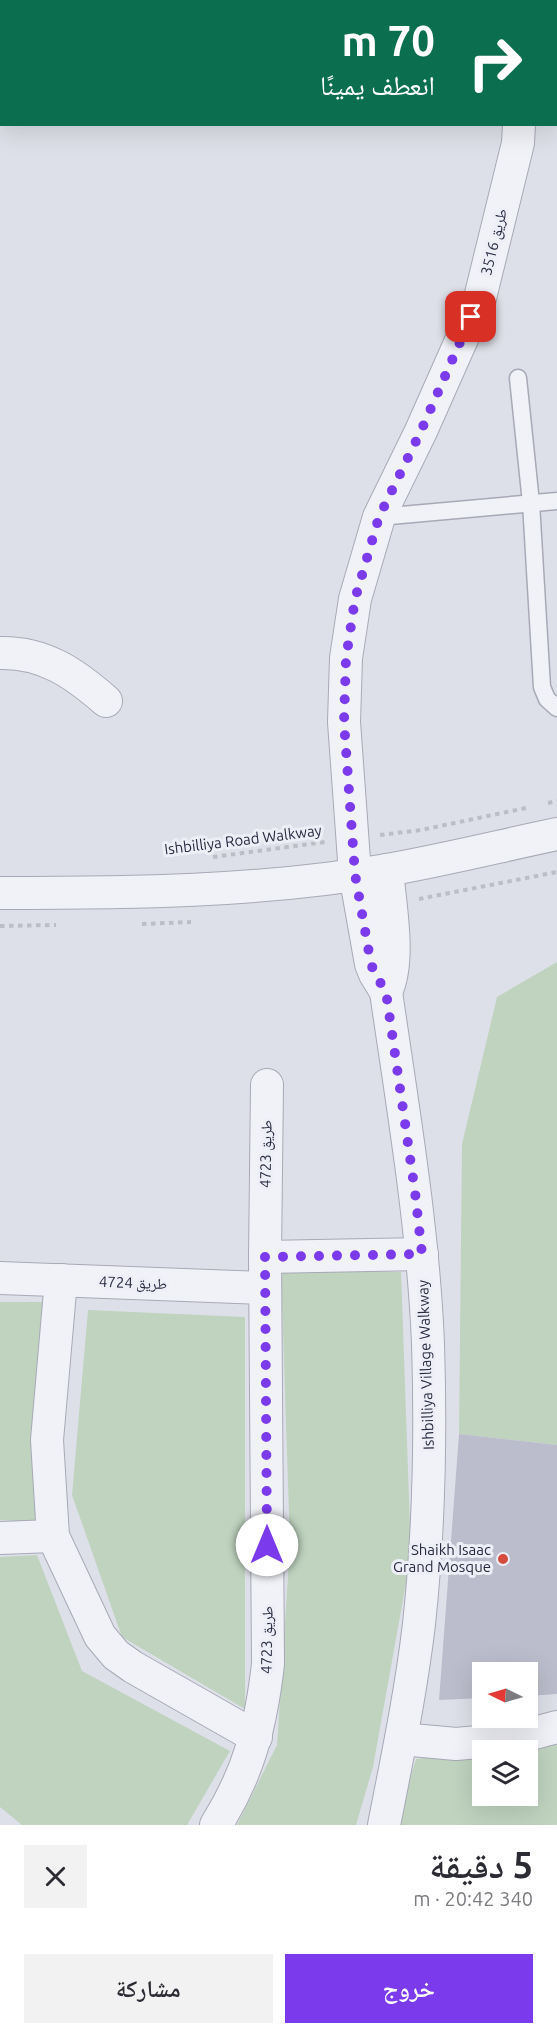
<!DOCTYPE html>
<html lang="ar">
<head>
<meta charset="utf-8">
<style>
  body { margin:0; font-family:Ubuntu,"Noto Naskh Arabic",sans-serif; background:#f2f2f3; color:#2b2b33; direction:rtl; height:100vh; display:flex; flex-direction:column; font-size:22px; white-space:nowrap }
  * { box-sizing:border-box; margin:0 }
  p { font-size:20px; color:#7c7c81 }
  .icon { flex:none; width:33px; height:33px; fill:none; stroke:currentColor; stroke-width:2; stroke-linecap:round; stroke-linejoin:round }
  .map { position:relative; height:1825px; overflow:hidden; direction:ltr }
  .side { display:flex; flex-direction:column; background:#fff; flex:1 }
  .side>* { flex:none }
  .banner { position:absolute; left:0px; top:0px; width:558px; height:126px; box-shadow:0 6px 24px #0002; direction:rtl; background:#0b6e4f; color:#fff; overflow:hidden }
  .needle { width:39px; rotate:275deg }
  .fabs { position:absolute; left:472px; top:1662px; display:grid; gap:12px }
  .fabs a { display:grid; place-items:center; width:66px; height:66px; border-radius:0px; background:#fff; box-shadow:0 6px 24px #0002; font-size:30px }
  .pin { position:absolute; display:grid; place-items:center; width:51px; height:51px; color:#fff; margin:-26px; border-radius:12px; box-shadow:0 3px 9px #0006 }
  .me { position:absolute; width:66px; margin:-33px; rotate:0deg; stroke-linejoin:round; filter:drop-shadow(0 0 4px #0008) }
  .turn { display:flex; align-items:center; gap:21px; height:126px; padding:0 24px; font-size:27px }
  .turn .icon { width:78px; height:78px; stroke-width:2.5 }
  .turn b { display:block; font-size:42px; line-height:51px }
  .round { display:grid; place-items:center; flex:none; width:63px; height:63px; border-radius:0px; background:#f2f2f3 }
  .summary { display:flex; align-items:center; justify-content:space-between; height:102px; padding:0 24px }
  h1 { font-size:36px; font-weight:600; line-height:45px }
  .action { display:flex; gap:12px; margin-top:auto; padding:12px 24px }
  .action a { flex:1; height:69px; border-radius:0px; background:#7c3aed; color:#fff; font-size:24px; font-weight:600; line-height:69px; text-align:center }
  .action a+a { background:#f2f2f3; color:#2b2b33 }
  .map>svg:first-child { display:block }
  .green { fill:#bfd3bf }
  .building { fill:#bbbdcc }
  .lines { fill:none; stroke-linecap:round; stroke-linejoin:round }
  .service-casing { stroke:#a7a9b6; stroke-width:19 }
  .minor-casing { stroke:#a7a9b6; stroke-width:34 }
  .path { stroke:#bcbec7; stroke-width:4; stroke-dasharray:4.5 4.5; stroke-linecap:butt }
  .service { stroke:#f1f2f7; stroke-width:16 }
  .minor { stroke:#f1f2f7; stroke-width:32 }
  .route { stroke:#7c3aed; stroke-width:10; stroke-dasharray:0 18 }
  .poi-dot { fill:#d44c3d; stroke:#eeeff6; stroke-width:2 }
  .labels { text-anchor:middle; stroke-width:6; stroke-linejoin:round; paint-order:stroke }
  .street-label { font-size:15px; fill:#272a40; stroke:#eeeff6 }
  .poi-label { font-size:15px; fill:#272a40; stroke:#eeeff6; text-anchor:end }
</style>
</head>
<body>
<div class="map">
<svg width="557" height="1825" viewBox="0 0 557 1825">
  <rect width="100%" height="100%" fill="#dee0e9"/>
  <g class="green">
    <path d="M557,962V1445L459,1434L462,1144L497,997Z"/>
    <path d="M281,1271L401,1272L411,1555L373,1767L356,1825H237L277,1745L290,1545Z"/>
    <path d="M0,1302H45L36,1522L0,1520Z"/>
    <path d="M88,1310L245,1317V1709L122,1637L72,1495Z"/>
    <path d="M37,1555L82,1671L230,1751L187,1825H22L0,1807V1557Z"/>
    <path d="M557,1743V1825H396L416,1759L483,1751V1796H528V1750H492Z"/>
  </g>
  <path class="building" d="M459,1434L557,1445V1694L528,1696V1672H483V1698L439,1700Z"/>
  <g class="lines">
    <g class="service-casing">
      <g id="service">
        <path d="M518,378L531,503L542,687L547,699L557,708"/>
        <path d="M379,517L557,501"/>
      </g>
    </g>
    <g class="minor-casing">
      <g id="minor">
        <path d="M519,0V2"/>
        <path d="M0,653C44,652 74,673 106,701"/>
        <path d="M0,893C129,893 259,892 387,870C444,860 500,846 557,834"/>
        <path d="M386,992C401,960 390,906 387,870"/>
        <path d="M265,1257L422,1254"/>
        <path d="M0,1278L265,1288"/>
        <path d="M61,1280L47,1440L53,1536L100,1636L116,1655L133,1667L256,1737"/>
        <path d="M0,1538L53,1536"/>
        <path d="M401,1739L456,1744L512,1739L557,1727"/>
        <path d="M216,1825C249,1773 261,1725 268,1664L265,1257L267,1085"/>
        <path d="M384,1825C397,1759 411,1692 419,1624C429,1531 431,1437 428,1343C423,1226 403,1109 386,992L375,974L371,964L355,874L344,722L346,658L355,599L379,517L421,431L480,298L518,143L519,124"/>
      </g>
    </g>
    <g class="path">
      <path d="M548,803L557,801"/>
      <path d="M380,835L421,830L526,808"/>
      <path d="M213,857L325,842"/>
      <path d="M419,899L557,872"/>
      <path d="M142,924L191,922"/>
      <path d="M0,926L56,925"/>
    </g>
    <use href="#service" class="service"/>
    <use href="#minor" class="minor"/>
  </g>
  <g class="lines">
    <path class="route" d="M267,1545L265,1257L422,1254L415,1192L386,992L375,974L371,964L355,874L344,722L346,658L349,639L355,599L379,517L421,431L471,317"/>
  </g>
  <circle class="poi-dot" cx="503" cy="1559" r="6"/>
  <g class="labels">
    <g class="street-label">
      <text transform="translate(494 242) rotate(-76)" y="5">طريق 3516</text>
      <text transform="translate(243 840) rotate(-7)" y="5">Ishbilliya Road Walkway</text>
      <text transform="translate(266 1154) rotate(-89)" y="5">طريق 4723</text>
      <text transform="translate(133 1283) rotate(2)" y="5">طريق 4724</text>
      <text transform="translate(426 1365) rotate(-92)" y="5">Ishbilliya Village Walkway</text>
      <text transform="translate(267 1640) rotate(-89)" y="5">طريق 4723</text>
    </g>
    <g class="poi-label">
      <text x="491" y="1555">Shaikh Isaac<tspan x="491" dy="17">Grand Mosque</tspan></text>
    </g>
  </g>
</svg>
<div class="fabs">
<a><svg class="needle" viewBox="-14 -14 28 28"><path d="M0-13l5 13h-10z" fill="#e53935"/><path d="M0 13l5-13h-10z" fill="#7c7c81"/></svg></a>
<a><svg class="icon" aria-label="layers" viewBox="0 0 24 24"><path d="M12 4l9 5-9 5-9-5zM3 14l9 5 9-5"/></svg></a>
</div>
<div class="pin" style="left:471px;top:317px;background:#d93025"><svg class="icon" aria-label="arrive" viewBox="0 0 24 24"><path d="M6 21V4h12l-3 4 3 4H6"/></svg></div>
<svg class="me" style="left:267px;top:1545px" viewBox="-20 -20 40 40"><circle r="19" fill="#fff"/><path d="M0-13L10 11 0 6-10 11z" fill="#7c3aed"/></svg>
<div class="banner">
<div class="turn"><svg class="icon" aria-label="right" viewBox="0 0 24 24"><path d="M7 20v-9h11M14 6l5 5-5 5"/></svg><div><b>70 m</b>انعطف يمينًا</div></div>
</div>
</div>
<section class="side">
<div class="summary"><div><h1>5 دقيقة</h1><p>340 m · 20:42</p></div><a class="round"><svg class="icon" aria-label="close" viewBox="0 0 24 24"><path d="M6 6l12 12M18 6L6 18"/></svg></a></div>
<div class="action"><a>خروج</a><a>مشاركة</a></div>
</section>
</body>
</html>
